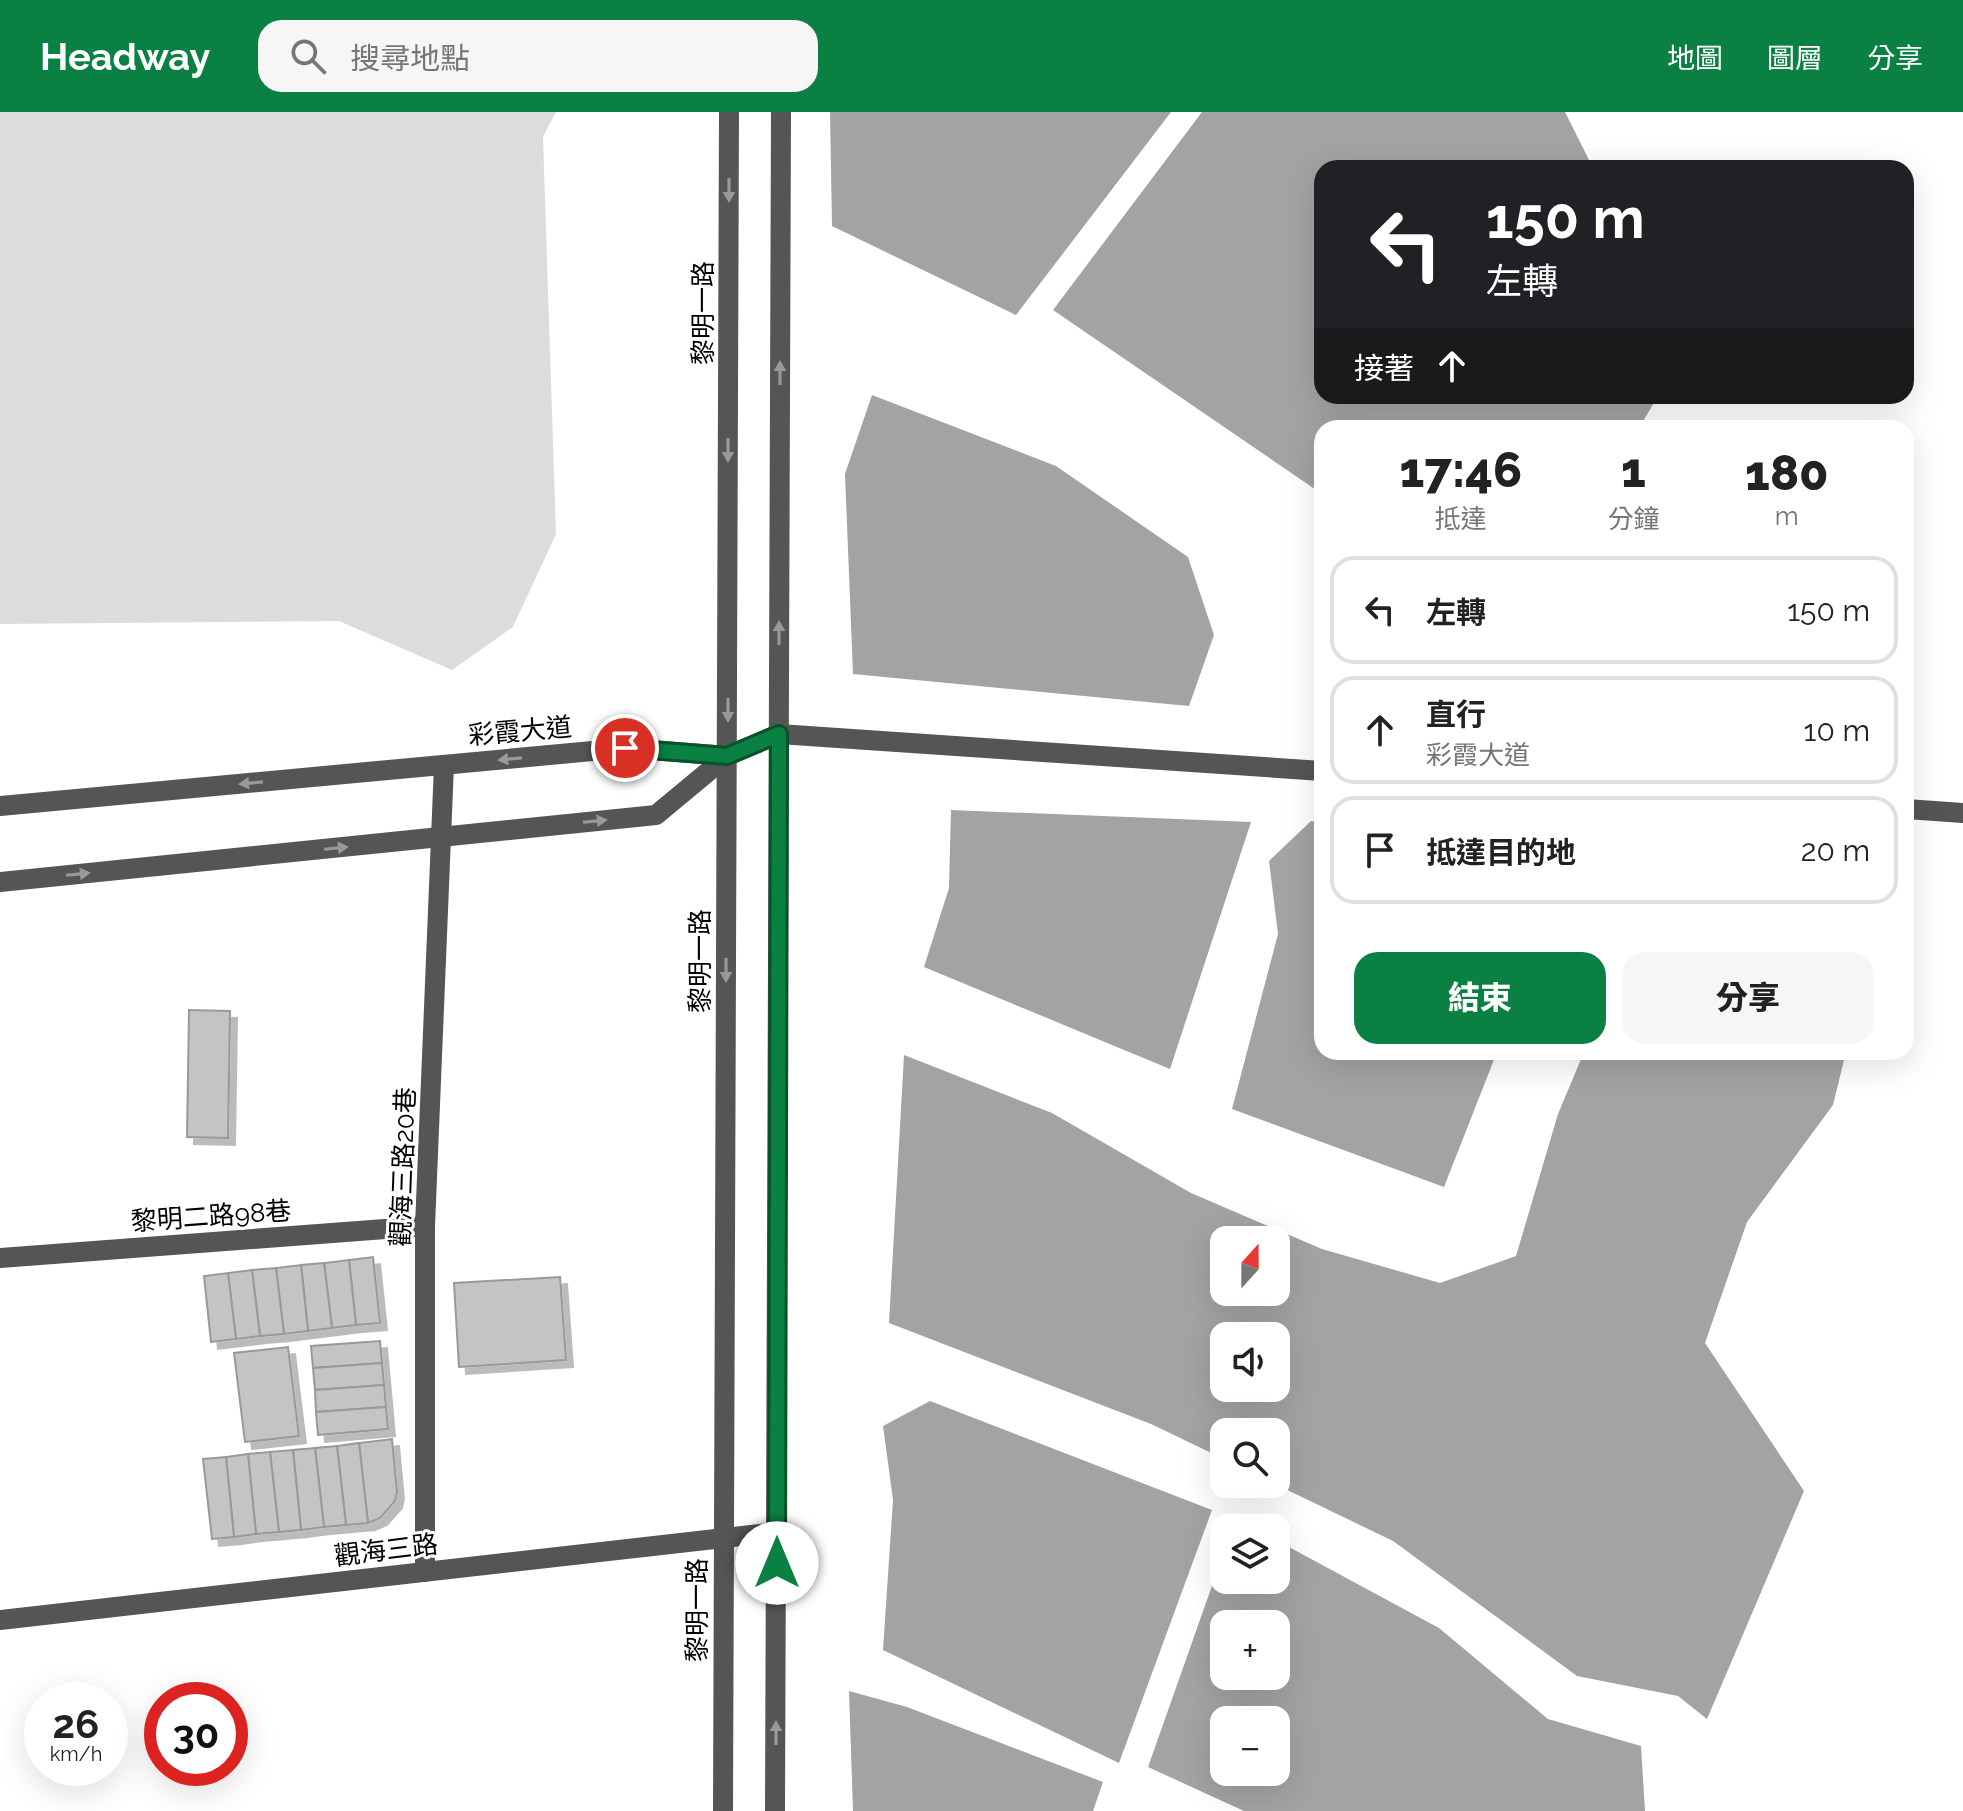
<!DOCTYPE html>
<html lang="zh-TW">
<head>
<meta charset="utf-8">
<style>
  body { margin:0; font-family:Raleway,"Noto Sans TC",sans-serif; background:#f6f6f6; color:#222; height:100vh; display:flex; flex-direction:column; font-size:30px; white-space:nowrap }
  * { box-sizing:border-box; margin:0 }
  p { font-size:26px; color:#767676 }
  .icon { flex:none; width:44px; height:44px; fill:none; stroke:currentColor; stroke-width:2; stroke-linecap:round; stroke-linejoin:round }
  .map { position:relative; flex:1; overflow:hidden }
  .sheet { position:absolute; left:1314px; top:308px; width:600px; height:640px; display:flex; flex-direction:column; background:#fff; border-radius:24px; box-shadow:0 8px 32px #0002 }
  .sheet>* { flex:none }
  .hud { position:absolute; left:1314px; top:48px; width:600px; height:244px; border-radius:24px; box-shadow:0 8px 32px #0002; background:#202124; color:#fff; overflow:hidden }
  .needle { width:52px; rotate:21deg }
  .fabs { position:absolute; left:1210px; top:1114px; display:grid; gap:16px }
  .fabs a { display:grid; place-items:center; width:80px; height:80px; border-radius:16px; background:#fff; box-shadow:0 8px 32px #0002; font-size:40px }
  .speed { position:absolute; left:24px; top:1570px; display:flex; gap:16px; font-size:40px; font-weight:700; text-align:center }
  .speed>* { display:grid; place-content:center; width:104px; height:104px; border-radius:50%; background:#fff; box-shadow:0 8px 32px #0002; line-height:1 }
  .speed small { font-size:20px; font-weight:400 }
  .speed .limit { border:12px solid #d22; background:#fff; color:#111 }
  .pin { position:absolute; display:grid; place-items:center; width:68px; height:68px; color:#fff; margin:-34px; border:4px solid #fff; border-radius:50%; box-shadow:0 2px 8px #0007 }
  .me { position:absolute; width:88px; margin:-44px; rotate:0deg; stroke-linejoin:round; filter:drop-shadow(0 0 6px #0008) }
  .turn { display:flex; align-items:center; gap:28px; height:168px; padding:0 40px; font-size:36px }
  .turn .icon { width:104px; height:104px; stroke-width:2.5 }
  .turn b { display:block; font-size:56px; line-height:68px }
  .then { display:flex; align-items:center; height:76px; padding:0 40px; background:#0003; gap:16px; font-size:30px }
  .eta { display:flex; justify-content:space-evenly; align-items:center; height:136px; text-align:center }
  .eta b { font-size:48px; font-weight:800; line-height:56px }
  .action { display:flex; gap:16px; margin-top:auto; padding:16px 40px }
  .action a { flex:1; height:92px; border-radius:24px; background:#0b8043; color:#fff; font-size:32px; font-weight:800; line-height:92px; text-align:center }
  .action a+a { background:#f6f6f6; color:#222 }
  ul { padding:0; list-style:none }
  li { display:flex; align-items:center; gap:24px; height:108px; margin:0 16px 12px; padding:0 24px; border:4px solid #e0e0e0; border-radius:24px }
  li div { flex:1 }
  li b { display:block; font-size:30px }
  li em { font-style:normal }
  header { display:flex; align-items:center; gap:48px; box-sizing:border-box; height:112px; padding:0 40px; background:#0b8043; color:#fff }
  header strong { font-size:38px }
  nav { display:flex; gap:44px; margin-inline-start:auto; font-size:28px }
  .search { width:560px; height:72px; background:#f6f6f6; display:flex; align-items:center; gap:20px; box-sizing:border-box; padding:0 28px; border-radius:24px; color:#767676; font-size:30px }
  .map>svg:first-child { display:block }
  .green { fill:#dcdcdc }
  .water { fill:#a3a3a3; fill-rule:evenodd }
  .building { fill:#c4c4c4; stroke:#999; stroke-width:2; filter:url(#shadow) }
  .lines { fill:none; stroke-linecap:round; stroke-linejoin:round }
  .minor { stroke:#555; stroke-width:20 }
  .oneway { fill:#999 }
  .route-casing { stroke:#07532c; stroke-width:20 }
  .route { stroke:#0b8043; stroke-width:14 }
  .labels { text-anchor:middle; stroke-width:6; stroke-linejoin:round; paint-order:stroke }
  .street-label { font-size:26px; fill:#000; stroke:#fff }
</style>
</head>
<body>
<header>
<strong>Headway</strong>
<div class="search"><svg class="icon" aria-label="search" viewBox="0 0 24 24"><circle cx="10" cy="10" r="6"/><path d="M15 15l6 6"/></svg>搜尋地點</div>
<nav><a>地圖</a><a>圖層</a><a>分享</a></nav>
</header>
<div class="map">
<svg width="1963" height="1699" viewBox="0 0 1963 1699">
  <defs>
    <filter id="shadow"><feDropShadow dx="7" dy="7" stdDeviation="0" flood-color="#0004"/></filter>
  </defs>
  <rect width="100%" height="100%" fill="#fff"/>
  <path class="green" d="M0,0H556L543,25L556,422L513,515L452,558L339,509L0,512Z"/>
  <g class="water">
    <path d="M830,0H1171L1016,203L832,114Z"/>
    <path d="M1202,0H1565L1593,56H1322V284H1658L1639,316H1322V382L1053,198Z"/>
    <path d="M872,283L1056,354L1188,445L1214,523L1189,594L853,562L845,362Z"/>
    <path d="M951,698L1251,710L1170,957L924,855L949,776Z"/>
    <path d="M1311,709L1322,711V940H1497L1444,1075L1232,997L1278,822L1269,749Z"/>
    <path d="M1584,940H1846L1833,993L1747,1110L1705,1231L1804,1379L1707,1607L1678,1584L1577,1564L1393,1429L1275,1372L1276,1320H1224V1347L1151,1312L889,1211L904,943L1052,1001L1191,1081L1322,1137L1440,1171L1516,1144L1558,1002ZM1276,1128V1180H1224V1128ZM1276,1224V1276H1224V1224Z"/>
    <path d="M930,1289L1212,1398L1119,1651L883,1538L893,1388L883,1314Z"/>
    <path d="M1276,1428L1439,1516L1548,1607L1641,1634L1645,1699H1244L1148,1655L1213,1471L1224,1454V1468H1276ZM1276,1512V1564H1224V1512ZM1276,1608V1660H1224V1608Z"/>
    <path d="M849,1579L907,1595L1103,1670L1093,1699H853Z"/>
  </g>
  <g class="building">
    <path d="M189,898L230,899L228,1026L187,1025Z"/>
    <path d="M373,1145L380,1211L356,1213L349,1148Z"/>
    <path d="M349,1148L356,1213L332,1216L324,1151Z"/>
    <path d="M324,1151L332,1216L308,1219L301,1153Z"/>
    <path d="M301,1153L308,1219L284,1222L276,1156Z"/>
    <path d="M276,1156L284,1222L260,1224L252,1158Z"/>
    <path d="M252,1158L260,1224L236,1227L228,1161Z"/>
    <path d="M228,1161L236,1227L211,1230L204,1164Z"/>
    <path d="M560,1165L566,1248L459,1255L454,1171Z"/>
    <path d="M380,1229L382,1251L313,1256L311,1234Z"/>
    <path d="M288,1235L299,1324L245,1330L234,1241Z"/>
    <path d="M382,1251L384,1273L315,1278L313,1256Z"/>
    <path d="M384,1273L386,1295L316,1300L315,1278Z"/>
    <path d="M386,1295L388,1317L318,1323L316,1300Z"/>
    <path d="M392,1327L397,1380L395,1389L380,1406L368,1411L359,1331Z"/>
    <path d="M359,1331L368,1411L346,1413L337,1334Z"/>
    <path d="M337,1334L346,1413L324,1415L315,1336Z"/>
    <path d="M315,1336L324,1415L301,1418L293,1338Z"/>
    <path d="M293,1338L301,1418L279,1420L270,1340Z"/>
    <path d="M270,1340L279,1420L256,1422L248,1342Z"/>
    <path d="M248,1342L256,1422L234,1425L226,1345Z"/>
    <path d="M226,1345L234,1425L212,1427L203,1347Z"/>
  </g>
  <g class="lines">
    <g class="minor">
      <path d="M0,694L625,636L727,644"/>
      <path d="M1906,697L1963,701"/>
      <path d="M0,770L656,703L727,644L779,622L1322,659"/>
      <path d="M0,1146L425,1114"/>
      <path d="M425,1460V1114L444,653"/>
      <path d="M0,1508L777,1420"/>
      <path d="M723,1699L729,0"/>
      <path d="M775,1699L781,0"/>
    </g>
  </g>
  <defs><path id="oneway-solid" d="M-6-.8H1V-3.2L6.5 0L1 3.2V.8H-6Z" transform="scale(2)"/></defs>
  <g class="oneway">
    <use href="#oneway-solid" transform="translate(729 78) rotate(90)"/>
    <use href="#oneway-solid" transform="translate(780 261) rotate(-90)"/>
    <use href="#oneway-solid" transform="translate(728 338) rotate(90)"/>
    <use href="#oneway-solid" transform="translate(779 521) rotate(-90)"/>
    <use href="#oneway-solid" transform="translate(728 598) rotate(90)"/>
    <use href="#oneway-solid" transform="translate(510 647) rotate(175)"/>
    <use href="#oneway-solid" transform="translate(251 671) rotate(175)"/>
    <use href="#oneway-solid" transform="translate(595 709) rotate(-6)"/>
    <use href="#oneway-solid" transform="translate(336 736) rotate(-6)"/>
    <use href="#oneway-solid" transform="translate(78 762) rotate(-6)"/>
    <use href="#oneway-solid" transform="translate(726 858) rotate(90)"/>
    <use href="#oneway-solid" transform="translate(776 1621) rotate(-90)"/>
  </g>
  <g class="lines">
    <g class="route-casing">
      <path id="route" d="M625,636L727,644L779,622L777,1451"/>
    </g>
    <use href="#route" class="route"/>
  </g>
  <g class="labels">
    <g class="street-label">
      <text transform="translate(703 201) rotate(-90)" y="9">黎明一路</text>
      <text transform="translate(520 619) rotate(-5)" y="9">彩霞大道</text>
      <text transform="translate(700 849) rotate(-90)" y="9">黎明一路</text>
      <text transform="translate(403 1055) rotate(-88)" y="9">觀海三路20巷</text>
      <text transform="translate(211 1104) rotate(-4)" y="9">黎明二路98巷</text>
      <text transform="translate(386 1438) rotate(-7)" y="9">觀海三路</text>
      <text transform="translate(697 1498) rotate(-90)" y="9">黎明一路</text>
    </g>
  </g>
</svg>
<div class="fabs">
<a><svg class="needle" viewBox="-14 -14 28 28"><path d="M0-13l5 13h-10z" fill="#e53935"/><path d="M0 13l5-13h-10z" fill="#767676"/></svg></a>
<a><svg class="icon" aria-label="sound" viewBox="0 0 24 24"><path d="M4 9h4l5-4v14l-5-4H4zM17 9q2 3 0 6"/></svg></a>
<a><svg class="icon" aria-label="search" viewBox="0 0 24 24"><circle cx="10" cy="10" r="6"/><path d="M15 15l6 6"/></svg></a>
<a><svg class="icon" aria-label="layers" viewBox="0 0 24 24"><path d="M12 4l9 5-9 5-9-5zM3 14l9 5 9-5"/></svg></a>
<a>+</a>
<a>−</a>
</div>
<div class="speed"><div>26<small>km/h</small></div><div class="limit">30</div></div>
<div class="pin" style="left:625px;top:636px;background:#d93025"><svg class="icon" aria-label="arrive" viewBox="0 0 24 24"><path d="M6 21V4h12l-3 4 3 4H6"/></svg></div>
<svg class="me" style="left:777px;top:1451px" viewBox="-20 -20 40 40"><circle r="19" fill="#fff"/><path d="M0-13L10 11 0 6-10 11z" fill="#0b8043"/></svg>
<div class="hud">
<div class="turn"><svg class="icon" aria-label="left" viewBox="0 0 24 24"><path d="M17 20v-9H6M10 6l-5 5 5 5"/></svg><div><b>150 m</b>左轉</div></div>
<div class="then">接著<svg class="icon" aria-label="ahead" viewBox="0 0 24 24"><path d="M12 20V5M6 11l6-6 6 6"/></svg></div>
</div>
<section class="sheet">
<div class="eta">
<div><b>17:46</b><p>抵達</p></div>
<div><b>1</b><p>分鐘</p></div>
<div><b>180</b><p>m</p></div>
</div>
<ul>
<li><svg class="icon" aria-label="left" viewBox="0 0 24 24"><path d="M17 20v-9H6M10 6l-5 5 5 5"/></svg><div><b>左轉</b></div><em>150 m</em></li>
<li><svg class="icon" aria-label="ahead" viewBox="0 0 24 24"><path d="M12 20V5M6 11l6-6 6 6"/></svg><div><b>直行</b><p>彩霞大道</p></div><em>10 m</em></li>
<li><svg class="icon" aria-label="arrive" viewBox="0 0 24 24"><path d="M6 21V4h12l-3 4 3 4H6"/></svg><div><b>抵達目的地</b></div><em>20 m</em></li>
</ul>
<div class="action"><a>結束</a><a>分享</a></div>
</section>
</div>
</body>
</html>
